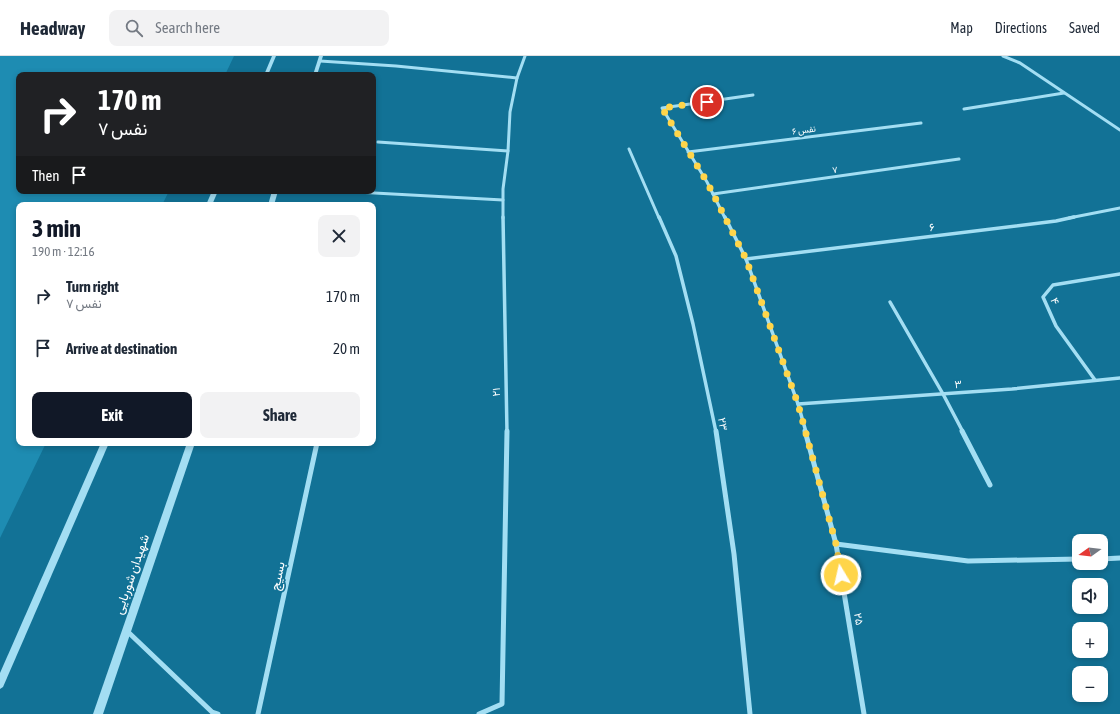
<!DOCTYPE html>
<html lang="en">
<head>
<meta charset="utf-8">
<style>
  body { margin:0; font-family:"Asap Condensed",Vazirmatn,sans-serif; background:#f2f2f3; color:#1f2937; height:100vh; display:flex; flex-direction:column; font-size:15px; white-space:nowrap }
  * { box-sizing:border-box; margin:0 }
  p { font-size:13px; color:#747a83 }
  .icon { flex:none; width:22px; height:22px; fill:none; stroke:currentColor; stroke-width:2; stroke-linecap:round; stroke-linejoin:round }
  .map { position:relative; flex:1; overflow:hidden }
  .panel { position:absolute; left:16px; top:146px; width:360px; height:244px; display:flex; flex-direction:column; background:#fff; border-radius:8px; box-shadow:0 2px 6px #0003 }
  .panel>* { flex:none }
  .top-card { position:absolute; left:16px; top:16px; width:360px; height:122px; border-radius:8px; box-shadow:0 2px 6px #0003; background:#202124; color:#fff; overflow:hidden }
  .needle { width:26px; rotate:255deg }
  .buttons { position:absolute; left:1072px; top:478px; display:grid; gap:8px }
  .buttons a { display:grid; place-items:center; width:36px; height:36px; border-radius:8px; background:#fff; box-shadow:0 2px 6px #0003; font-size:20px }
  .pin { position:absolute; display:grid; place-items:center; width:34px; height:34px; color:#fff; margin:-17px; border:2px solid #fff; border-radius:50%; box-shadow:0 1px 4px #0007 }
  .me { position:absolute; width:44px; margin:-22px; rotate:351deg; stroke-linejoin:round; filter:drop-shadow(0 0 3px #0008) }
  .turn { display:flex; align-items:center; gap:14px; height:84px; padding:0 16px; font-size:18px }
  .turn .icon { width:52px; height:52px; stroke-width:2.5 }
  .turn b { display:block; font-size:28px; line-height:34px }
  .then { display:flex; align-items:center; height:38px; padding:0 16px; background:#0003; gap:8px; font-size:15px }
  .round { display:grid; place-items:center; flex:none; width:42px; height:42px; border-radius:8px; background:#f2f2f3 }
  .overview { display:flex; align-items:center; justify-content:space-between; height:68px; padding:0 16px }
  h1 { font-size:24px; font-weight:700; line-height:30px; color:#111827 }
  .primary-button { display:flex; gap:8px; margin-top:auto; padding:8px 16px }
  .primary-button a { flex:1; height:46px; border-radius:8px; background:#111827; color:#fff; font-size:16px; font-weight:700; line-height:46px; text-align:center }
  .primary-button a+a { background:#f2f2f3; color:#1f2937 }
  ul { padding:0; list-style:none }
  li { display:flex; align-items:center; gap:12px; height:52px; padding:0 16px }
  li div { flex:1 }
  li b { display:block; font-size:15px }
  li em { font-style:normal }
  header { display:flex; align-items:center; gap:24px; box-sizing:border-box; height:56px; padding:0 20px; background:#fff; border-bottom:1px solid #e0e1e3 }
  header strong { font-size:19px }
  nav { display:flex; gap:22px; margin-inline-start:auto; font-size:14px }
  .search { width:280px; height:36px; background:#f2f2f3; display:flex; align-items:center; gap:10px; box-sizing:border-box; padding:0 14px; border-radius:8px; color:#747a83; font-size:15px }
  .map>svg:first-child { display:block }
  .green { fill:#1e8cb2 }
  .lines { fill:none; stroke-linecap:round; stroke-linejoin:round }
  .minor-far2 { stroke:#a3def3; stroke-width:3 }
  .minor-far1 { stroke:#a3def3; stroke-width:3.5 }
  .minor { stroke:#a3def3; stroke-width:5 }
  .tertiary { fill:#a3def3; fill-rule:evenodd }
  .route { stroke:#ffd54a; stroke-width:7; stroke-dasharray:0 12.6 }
  .labels { text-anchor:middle; stroke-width:3.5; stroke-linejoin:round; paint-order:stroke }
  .far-street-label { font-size:9px; fill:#fff; stroke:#127296 }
  .street-label { font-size:11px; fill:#fff; stroke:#127296 }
  .near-street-label { font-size:13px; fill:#fff; stroke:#127296 }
</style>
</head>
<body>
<header>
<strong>Headway</strong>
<div class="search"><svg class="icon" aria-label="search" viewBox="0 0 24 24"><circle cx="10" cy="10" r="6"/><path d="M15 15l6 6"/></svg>Search here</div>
<nav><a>Map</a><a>Directions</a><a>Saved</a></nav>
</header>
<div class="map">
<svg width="1120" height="658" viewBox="0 0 1120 658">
  <rect width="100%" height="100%" fill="#127296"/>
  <path class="green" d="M0,0H234L225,19H19V135H169L162,149H19V387H46L0,482Z"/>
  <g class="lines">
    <g class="minor-far2">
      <path d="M1003,0L1020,7L1120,74"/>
      <path d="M320,5L396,10L517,22"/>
      <path d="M964,53L1064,37"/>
      <path d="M378,86L508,95"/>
      <path d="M629,93L659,162"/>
      <path d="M688,96L921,67"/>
      <path d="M356,136L503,144"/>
      <path d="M713,138L959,103"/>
      <path d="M503,162V133L508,95L510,56L517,22L525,0"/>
      <path d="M725,162L707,126L662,52L753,39"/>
      <path d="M1069,162L1120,152"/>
    </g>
    <g class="minor-far1">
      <path d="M503,161L507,376"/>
      <path d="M659,161L676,200L693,268L716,376"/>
      <path d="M725,161L746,203L798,348L806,376"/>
      <path d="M746,203L1056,165L1074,161"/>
      <path d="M890,246L943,338L963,376"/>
      <path d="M1095,324L1056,270L1043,241L1053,229L1120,218"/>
      <path d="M798,348L1012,333L1120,322"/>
    </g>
    <g class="minor">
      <path d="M716,375L734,498L750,658"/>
      <path d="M805,375L836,488L864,658"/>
      <path d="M962,375L990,429"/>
      <path d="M836,488L968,505L1079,503"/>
      <path d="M1101,503L1120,502"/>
      <path d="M127,575L212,656L218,658"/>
      <path d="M258,658L317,387"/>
      <path d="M479,658L502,648L507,375"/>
    </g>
    <g class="tertiary">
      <path d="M272,0H276L268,19H264Z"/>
      <path d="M319,0H323L317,19H313Z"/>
      <path d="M212,135H218L212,149H206Z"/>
      <path d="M272,135H278L274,149H268Z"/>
      <path d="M101,387H109L3,631L0,633V617Z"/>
      <path d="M187,387H195L103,658H93Z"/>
    </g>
  </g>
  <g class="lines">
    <path class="route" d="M707,46L662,52L707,126L746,203L798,348L836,488L841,519"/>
  </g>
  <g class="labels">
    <g class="far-street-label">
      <text transform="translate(804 74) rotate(-7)" y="3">نفس ۶</text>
      <text transform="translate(835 114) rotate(-8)" y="3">۷</text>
    </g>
    <g class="street-label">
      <text transform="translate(932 171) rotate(-7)" y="4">۶</text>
      <text transform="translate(1055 245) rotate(69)" y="4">۴</text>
      <text transform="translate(958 328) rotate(-4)" y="4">۳</text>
      <text transform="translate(496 336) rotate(-91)" y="4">۲۱</text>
      <text transform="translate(723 368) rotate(80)" y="4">۲۳</text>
      <text transform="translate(859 563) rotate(81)" y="4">۲۵</text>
    </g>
    <g class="near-street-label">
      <text transform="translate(131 518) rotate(-71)" y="5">شهیدان شوربایی</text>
      <text transform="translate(277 520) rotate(-78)" y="5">بسیج</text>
    </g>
  </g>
</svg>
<div class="buttons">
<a><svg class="needle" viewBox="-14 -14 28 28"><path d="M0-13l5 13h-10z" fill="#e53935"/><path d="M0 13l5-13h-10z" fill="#747a83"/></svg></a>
<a><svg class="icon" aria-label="sound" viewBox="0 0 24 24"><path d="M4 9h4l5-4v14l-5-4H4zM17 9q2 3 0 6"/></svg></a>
<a>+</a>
<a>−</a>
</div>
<div class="pin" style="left:707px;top:46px;background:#d93025"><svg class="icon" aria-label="arrive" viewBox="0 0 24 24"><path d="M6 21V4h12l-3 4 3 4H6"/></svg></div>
<svg class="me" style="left:841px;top:519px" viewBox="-20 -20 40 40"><circle r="17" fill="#ffd54a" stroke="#fff" stroke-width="3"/><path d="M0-11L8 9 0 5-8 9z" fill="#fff"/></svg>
<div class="top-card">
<div class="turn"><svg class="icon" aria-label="right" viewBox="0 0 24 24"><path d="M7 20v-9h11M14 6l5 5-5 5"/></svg><div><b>170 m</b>نفس ۷</div></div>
<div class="then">Then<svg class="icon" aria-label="arrive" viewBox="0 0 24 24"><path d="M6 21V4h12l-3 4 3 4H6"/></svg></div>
</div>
<section class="panel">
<div class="overview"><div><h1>3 min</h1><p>190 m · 12:16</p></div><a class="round"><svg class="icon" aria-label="close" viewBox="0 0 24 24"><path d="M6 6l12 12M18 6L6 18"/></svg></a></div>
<ul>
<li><svg class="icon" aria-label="right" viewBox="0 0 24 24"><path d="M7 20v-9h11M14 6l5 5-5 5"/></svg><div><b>Turn right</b><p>نفس ۷</p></div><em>170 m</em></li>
<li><svg class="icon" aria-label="arrive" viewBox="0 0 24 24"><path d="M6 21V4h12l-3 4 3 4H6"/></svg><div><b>Arrive at destination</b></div><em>20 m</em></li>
</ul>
<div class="primary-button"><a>Exit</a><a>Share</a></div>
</section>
</div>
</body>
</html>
